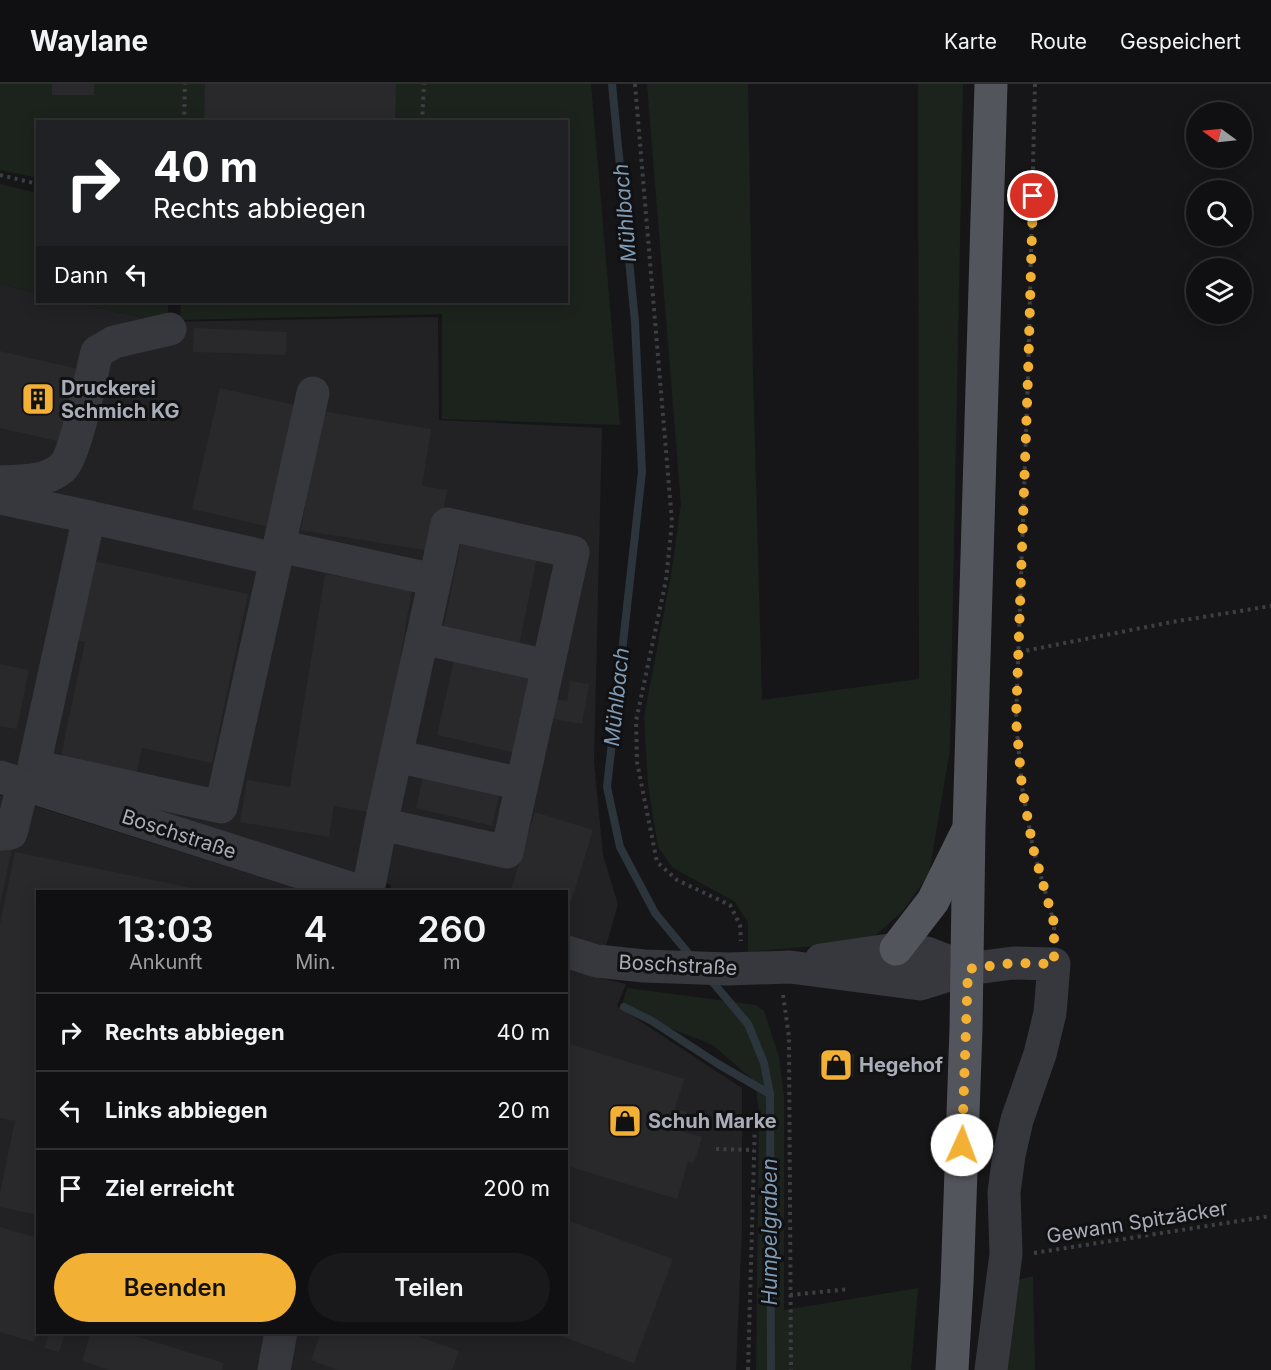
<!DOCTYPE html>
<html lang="de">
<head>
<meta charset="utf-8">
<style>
  body { margin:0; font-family:Inter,sans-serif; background:#19191b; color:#f1f3f6; height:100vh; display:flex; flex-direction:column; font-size:22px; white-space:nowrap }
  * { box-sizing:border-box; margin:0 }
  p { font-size:20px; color:#9c9d9f }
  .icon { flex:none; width:33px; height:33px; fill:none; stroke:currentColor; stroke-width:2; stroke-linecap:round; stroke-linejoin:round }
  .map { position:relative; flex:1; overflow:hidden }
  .panel { position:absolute; left:36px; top:806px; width:532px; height:444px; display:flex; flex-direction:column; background:#101012; border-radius:0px; box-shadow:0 3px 15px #0003,0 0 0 2px #303032 }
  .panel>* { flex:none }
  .banner { position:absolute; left:36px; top:36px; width:532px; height:183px; border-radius:0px; box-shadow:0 3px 15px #0003,0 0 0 2px #303032; background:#202124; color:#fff; overflow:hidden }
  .needle { width:39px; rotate:285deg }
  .tools { position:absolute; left:1186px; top:18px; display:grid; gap:12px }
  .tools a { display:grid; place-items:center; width:66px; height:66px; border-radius:50%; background:#101012; box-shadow:0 3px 15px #0003,0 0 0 2px #303032; font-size:30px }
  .pin { position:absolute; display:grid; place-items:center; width:51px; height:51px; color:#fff; margin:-26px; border:3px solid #fff; border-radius:50%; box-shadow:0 2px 6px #0007 }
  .me { position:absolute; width:66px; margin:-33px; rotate:2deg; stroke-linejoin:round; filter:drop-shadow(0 0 4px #0008) }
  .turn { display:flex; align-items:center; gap:21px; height:126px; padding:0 18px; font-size:27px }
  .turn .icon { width:78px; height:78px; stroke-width:2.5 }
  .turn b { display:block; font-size:42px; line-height:51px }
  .then { display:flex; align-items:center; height:57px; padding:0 18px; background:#0003; gap:12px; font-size:22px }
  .eta { display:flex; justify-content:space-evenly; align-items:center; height:102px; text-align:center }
  .eta b { font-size:36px; font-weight:600; line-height:42px }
  .button { display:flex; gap:12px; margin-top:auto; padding:12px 18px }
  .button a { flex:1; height:69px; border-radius:36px; background:#f2b134; color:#111; font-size:24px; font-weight:600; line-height:69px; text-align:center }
  .button a+a { background:#19191b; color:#f1f3f6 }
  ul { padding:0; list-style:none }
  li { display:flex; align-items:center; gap:18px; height:78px; padding:0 18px; border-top:2px solid #303032 }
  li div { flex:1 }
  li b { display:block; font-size:22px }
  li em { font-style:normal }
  header { display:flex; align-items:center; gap:36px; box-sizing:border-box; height:84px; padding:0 30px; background:#101012; border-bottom:2px solid #303032 }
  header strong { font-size:28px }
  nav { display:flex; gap:33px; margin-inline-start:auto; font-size:21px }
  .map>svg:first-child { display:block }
  .built { fill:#222225 }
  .green { fill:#1c231d }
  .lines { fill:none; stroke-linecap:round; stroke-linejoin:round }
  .stream { stroke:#2c353c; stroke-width:8 }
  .building { fill:#29292c }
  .path { stroke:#3d3f44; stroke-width:4; stroke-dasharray:3 4.5; stroke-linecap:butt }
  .minor { stroke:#37383d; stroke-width:33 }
  .major { stroke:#53555c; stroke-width:33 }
  .route { stroke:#f2b134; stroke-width:10; stroke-dasharray:0 18 }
  .labels { text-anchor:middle; stroke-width:6; stroke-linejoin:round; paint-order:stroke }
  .poi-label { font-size:20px; font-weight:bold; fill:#a8adb8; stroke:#111113; text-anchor:start }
  .street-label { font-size:20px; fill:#a8adb8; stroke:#111113 }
  .water-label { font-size:21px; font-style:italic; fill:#7f9bb3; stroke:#111113 }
</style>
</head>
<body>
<header>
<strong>Waylane</strong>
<nav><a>Karte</a><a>Route</a><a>Gespeichert</a></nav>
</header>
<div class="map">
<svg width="1271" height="1286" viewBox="0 0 1271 1286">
  <rect width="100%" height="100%" fill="#161618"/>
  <g class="built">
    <path d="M0,200L37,209L38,218H73L162,238L438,233L439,336L602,344L594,678L603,771L618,820L606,862L567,852V807H390L391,801L0,679Z"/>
    <path d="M0,711L304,807H38V1248H567V886L626,900L617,922L742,1004V1145L736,1286H0Z"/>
  </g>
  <g class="green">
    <path d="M0,0H591L620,341L442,335V230L180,236L181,218H567V38H38L37,94L0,86Z"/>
    <path d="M647,0H748L753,290L762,616L919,595L918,0H963L950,666L929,790L903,827L872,854L838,860L748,868V838L734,817L673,784L658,763L648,700L644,633L671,491L681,420Z"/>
    <path d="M0,100L37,109V209L0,200Z"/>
    <path d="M73,218H168V231L162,238Z"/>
    <path d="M627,904L756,921L764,927L779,973L784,1013V1226L918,1204L911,1286H756L759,1028L755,998L713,961L621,925Z"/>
    <path d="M1033,1192L1035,1286H996L1010,1198Z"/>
  </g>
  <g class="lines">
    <g class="stream">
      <path d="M612,0L635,238L642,388L607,703L620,763L655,829L693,875"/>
      <path d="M710,895L748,940L764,979L770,1010L771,1286"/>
      <path d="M624,923L652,937L718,980L770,1010"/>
    </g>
  </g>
  <g class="building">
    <rect x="52" y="0" width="42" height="11"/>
    <path d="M205,0H396L395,38H204Z"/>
    <path d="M194,244L287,248L286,271L193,268Z"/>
    <path d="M0,267L82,286L66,359L0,344Z"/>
    <path d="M220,304L295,321L266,442L192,425Z"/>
    <path d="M321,327L431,345L422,402L447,406L436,468L301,446Z"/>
    <path d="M461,458L537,473L518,567L442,551Z"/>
    <path d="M94,477L248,510L212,679L142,664L136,692L60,676L85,558L77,556Z"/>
    <path d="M325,490L412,504L375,729L334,722L329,753L240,738L247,696L290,703Z"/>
    <path d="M456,567L542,587L524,671L437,651Z"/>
    <path d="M0,580L29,586L17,645L0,642Z"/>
    <path d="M570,597L589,600L582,640L548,634L552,614L567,617Z"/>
    <path d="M424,689L500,707L492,742L416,724Z"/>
    <path d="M535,728L593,746L569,824L567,823V807L511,806Z"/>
    <path d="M0,758L13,760L1,817H0Z"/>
    <path d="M15,768L202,806L38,807V1131L0,1123V1109L15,1037L0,1034V840Z"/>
    <path d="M567,959L684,995L675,1025L687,1028L681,1047L702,1053L694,1079L688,1078L677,1115L567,1082Z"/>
    <path d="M819,969L854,970L853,993L819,992Z"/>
    <path d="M567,1136L673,1175L634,1279L550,1248H567Z"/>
    <path d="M0,1143L38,1154V1246L34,1258L0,1248Z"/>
    <path d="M49,1248H65L59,1268L45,1264Z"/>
    <path d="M91,1248H122L224,1279L222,1286H110L82,1277Z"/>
    <path d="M321,1248H407L459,1267L452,1286H337L311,1276Z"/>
  </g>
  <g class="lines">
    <g class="path">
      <path d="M635,0L672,438L666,496L636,637L637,678L657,778L677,796L730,821L740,841L741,857"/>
      <path d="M1035,0L1028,292L1016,636L1022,703L1033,764L1054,839V852"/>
      <path d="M184,38L185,0"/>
      <path d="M422,38L424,0"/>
      <path d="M0,91L38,100"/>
      <path d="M1019,568L1172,538L1271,522"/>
      <path d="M783,911L789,953L791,1286"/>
      <path d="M716,1065L754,1066"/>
      <path d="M1034,1169L1271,1132"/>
      <path d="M790,1211L849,1205"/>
      <path d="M748,1286L755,1038"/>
    </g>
    <g class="minor">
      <path d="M0,398C21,397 46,398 62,384C76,372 91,290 97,268L114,258L170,245"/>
      <path d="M0,414L89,433"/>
      <path d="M89,433L276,475L221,723L34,682Z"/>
      <path d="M279,462L313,309"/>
      <path d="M276,475L279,462L435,496L381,740L368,807"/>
      <path d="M435,496L447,440L573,468L548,582"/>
      <path d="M422,554L548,582L522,700"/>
      <path d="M0,693L359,807"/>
      <path d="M381,740L507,768L522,700L396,672"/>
      <path d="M0,750L11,749L23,701"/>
      <path d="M567,868L597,877L644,882L728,885L790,883L920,900L968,885L1013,879L1054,880L1050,929L1040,970L1017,1036L1009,1071L1004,1108L1006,1170L991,1286"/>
      <path d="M821,876L896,865L927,869L968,885"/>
      <path d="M274,1286L281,1248"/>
    </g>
    <g class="major">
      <path d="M896,865L933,817L966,750"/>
      <path d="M952,1286L957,1200L966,945L969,743L991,0"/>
    </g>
  </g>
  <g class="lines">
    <path class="route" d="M962,1061L968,885L1013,879L1054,880V839L1033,764L1022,703L1016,636L1028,292L1033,112"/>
  </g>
  <defs>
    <g id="building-square" transform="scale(1.725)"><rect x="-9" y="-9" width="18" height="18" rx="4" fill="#f2b134" stroke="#111113"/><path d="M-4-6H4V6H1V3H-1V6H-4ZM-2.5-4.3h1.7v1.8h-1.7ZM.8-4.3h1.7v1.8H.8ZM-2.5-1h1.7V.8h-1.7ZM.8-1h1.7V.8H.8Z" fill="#111"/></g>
    <g id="shop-square" transform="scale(1.725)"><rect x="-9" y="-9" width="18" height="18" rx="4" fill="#f2b134" stroke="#111113"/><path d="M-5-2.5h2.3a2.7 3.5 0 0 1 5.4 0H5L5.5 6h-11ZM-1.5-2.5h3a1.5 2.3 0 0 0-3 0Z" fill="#111"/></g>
  </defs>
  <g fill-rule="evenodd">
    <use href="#building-square" x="38" y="315"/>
    <use href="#shop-square" x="836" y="981"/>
    <use href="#shop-square" x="625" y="1037"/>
  </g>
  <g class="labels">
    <g class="poi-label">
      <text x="61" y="311">Druckerei<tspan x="61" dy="23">Schmich KG</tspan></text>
      <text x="859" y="988">Hegehof</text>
      <text x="648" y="1044">Schuh Marke</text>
    </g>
    <g class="street-label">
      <text transform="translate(179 750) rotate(18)" y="7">Boschstraße</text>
      <text transform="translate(678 881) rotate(3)" y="7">Boschstraße</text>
      <text transform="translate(1137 1138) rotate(-9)" y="7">Gewann Spitzäcker</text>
    </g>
    <g class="water-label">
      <text transform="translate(625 129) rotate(-95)" y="7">Mühlbach</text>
      <text transform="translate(617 613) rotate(-84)" y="7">Mühlbach</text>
      <text transform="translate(770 1148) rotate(-90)" y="7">Humpelgraben</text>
    </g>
  </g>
</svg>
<div class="tools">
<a><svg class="needle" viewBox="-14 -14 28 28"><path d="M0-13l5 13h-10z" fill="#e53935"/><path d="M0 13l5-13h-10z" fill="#9c9d9f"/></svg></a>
<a><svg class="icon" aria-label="search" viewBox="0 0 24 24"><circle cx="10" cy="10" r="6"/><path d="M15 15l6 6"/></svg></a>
<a><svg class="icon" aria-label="layers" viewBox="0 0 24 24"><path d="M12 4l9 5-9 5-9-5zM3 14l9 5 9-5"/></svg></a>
</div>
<div class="pin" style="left:1033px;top:112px;background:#d93025"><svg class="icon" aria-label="arrive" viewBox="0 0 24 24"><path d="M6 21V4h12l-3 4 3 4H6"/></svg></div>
<svg class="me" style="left:962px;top:1061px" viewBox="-20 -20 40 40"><circle r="19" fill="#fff"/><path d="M0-13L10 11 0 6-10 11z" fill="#f2b134"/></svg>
<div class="banner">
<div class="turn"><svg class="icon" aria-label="right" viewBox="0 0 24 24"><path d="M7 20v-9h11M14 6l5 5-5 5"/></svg><div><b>40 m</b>Rechts abbiegen</div></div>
<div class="then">Dann<svg class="icon" aria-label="left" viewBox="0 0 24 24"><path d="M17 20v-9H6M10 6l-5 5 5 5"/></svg></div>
</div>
<section class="panel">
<div class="eta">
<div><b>13:03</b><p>Ankunft</p></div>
<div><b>4</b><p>Min.</p></div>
<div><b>260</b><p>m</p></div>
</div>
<ul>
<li><svg class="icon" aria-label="right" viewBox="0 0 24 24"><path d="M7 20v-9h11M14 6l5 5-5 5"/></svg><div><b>Rechts abbiegen</b></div><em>40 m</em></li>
<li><svg class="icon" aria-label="left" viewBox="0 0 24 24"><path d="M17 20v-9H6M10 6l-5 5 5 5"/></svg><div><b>Links abbiegen</b></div><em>20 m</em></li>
<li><svg class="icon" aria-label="arrive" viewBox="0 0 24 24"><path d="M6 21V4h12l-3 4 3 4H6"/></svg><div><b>Ziel erreicht</b></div><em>200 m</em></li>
</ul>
<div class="button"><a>Beenden</a><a>Teilen</a></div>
</section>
</div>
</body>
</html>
